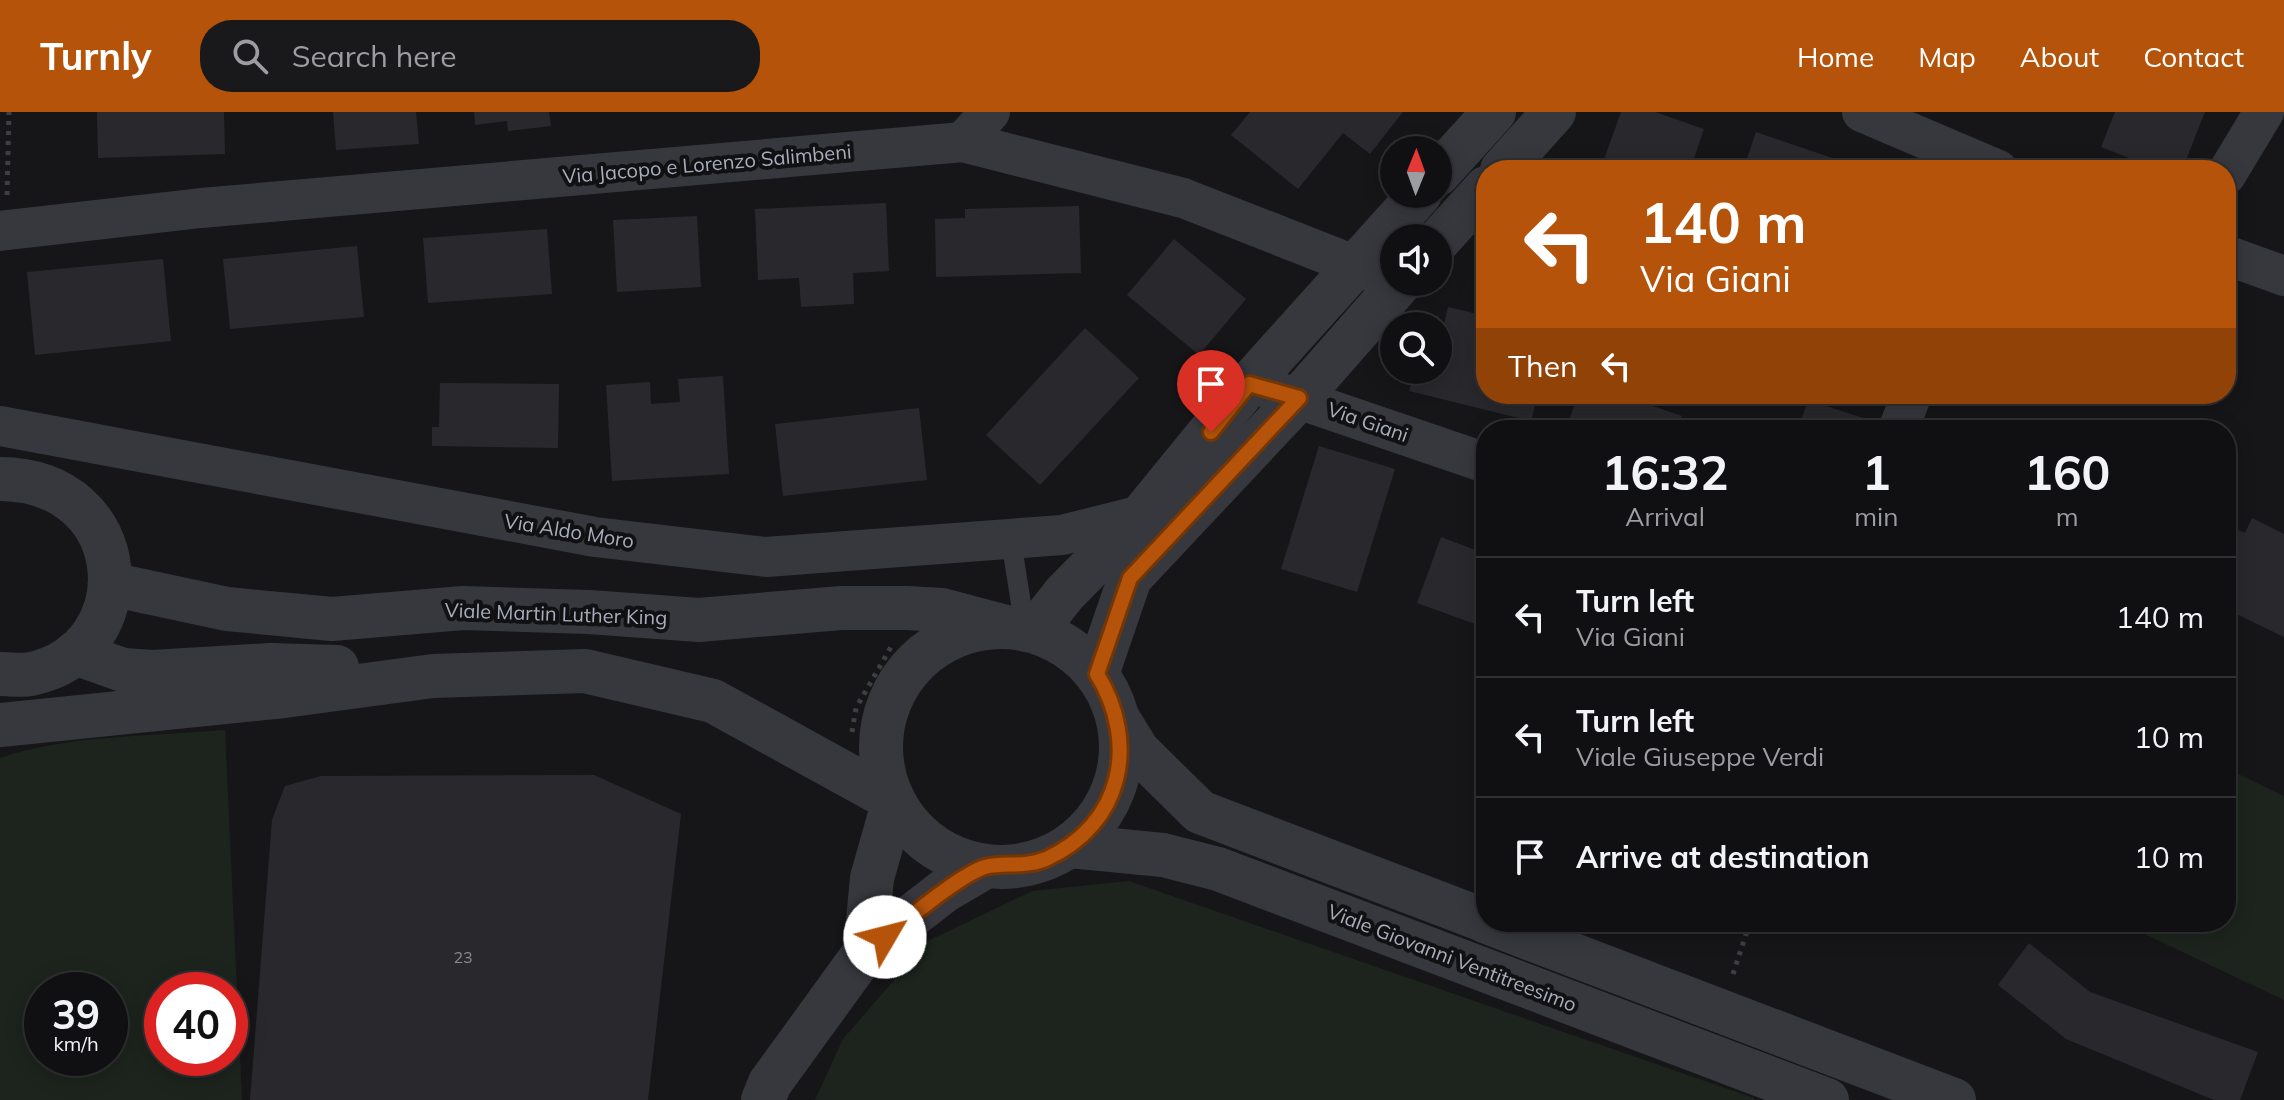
<!DOCTYPE html>
<html lang="en">
<head>
<meta charset="utf-8">
<style>
  body { margin:0; font-family:Mulish,sans-serif; background:#19191c; color:#f1f3f6; height:100vh; display:flex; flex-direction:column; font-size:30px; white-space:nowrap }
  * { box-sizing:border-box; margin:0 }
  p { font-size:26px; color:#9c9da0 }
  .icon { flex:none; width:44px; height:44px; fill:none; stroke:currentColor; stroke-width:2; stroke-linecap:round; stroke-linejoin:round }
  .map { position:relative; flex:1; overflow:hidden }
  .drawer { position:absolute; left:1476px; top:308px; width:760px; height:512px; display:flex; flex-direction:column; background:#101013; border-radius:32px; box-shadow:0 4px 20px #0003,0 0 0 2px #303033 }
  .drawer>* { flex:none }
  .guide { position:absolute; left:1476px; top:48px; width:760px; height:244px; border-radius:32px; box-shadow:0 4px 20px #0003,0 0 0 2px #303033; background:#b45309; color:#fff; overflow:hidden }
  .needle { width:52px; rotate:1deg }
  .buttons { position:absolute; left:1380px; top:24px; display:grid; gap:16px }
  .buttons a { display:grid; place-items:center; width:72px; height:72px; border-radius:50%; background:#101013; box-shadow:0 4px 20px #0003,0 0 0 2px #303033; font-size:40px }
  .speed { position:absolute; left:24px; top:860px; display:flex; gap:16px; font-size:40px; font-weight:700; text-align:center }
  .speed>* { display:grid; place-content:center; width:104px; height:104px; border-radius:50%; background:#101013; box-shadow:0 4px 20px #0003,0 0 0 2px #303033; line-height:1 }
  .speed small { font-size:20px; font-weight:400 }
  .speed .limit { border:12px solid #d22; background:#fff; color:#111 }
  .pin { position:absolute; display:grid; place-items:center; width:68px; height:68px; color:#fff; margin:-82px -34px; border-radius:50% 50% 50% 0; rotate:-45deg; box-shadow:0 0 8px #0007 }
  .pin .icon { rotate:45deg }
  .me { position:absolute; width:88px; margin:-44px; rotate:53deg; stroke-linejoin:round; filter:drop-shadow(0 0 6px #0008) }
  .turn { display:flex; align-items:center; gap:28px; height:168px; padding:0 32px; font-size:36px }
  .turn .icon { width:104px; height:104px; stroke-width:2.5 }
  .turn b { display:block; font-size:56px; line-height:68px }
  .then { display:flex; align-items:center; height:76px; padding:0 32px; background:#0003; gap:16px; font-size:30px }
  .eta { display:flex; justify-content:space-evenly; align-items:center; height:136px; text-align:center }
  .eta b { font-size:48px; font-weight:700; line-height:56px }
  ul { padding:0; list-style:none }
  li { display:flex; align-items:center; gap:24px; height:120px; padding:0 32px; border-top:2px solid #303033 }
  li div { flex:1 }
  li b { display:block; font-size:30px }
  li em { font-style:normal }
  header { display:flex; align-items:center; gap:48px; box-sizing:border-box; height:112px; padding:0 40px; background:#b45309; color:#fff }
  header strong { font-size:38px }
  nav { display:flex; gap:44px; margin-inline-start:auto; font-size:28px }
  .search { width:560px; height:72px; background:#19191c; display:flex; align-items:center; gap:20px; box-sizing:border-box; padding:0 28px; border-radius:32px; color:#9c9da0; font-size:30px }
  .map>svg:first-child { display:block }
  .green { fill:#1c241d; fill-rule:evenodd }
  .building { fill:#29292d }
  .lines { fill:none; stroke-linecap:round; stroke-linejoin:round }
  .path { stroke:#3d3f45; stroke-width:5; stroke-dasharray:4 6; stroke-linecap:butt }
  .service { stroke:#37383e; stroke-width:20 }
  .minor { stroke:#37383e; stroke-width:40 }
  .tertiary { stroke:#37383e; stroke-width:44 }
  .route-casing { stroke:#753606; stroke-width:20 }
  .route { stroke:#b45309; stroke-width:14 }
  .labels { text-anchor:middle; stroke-width:8; stroke-linejoin:round; paint-order:stroke }
  .number-label { font-size:16px; fill:#878b96 }
  .street-label { font-size:20px; fill:#a7adba; stroke:#111114 }
</style>
</head>
<body>
<header>
<strong>Turnly</strong>
<div class="search"><svg class="icon" aria-label="search" viewBox="0 0 24 24"><circle cx="10" cy="10" r="6"/><path d="M15 15l6 6"/></svg>Search here</div>
<nav><a>Home</a><a>Map</a><a>About</a><a>Contact</a></nav>
</header>
<div class="map">
<svg width="2284" height="988" viewBox="0 0 2284 988">
  <rect width="100%" height="100%" fill="#161619"/>
  <g class="green">
    <path d="M225,618L242,988H0V646C65,623 155,624 225,618ZM110,878V946H42V878ZM230,878V946H162V878Z"/>
    <path d="M2226,656L2284,684V888L2119,810H2226Z"/>
    <path d="M1129,769L1754,986V988H815L843,927L928,829L1032,779Z"/>
  </g>
  <g class="building">
    <path d="M97,0H224L225,42L98,46Z"/>
    <path d="M333,0H416L419,32L336,38Z"/>
    <path d="M474,0H549L551,14L508,19L507,9L475,13Z"/>
    <path d="M1250,0H1403L1370,42L1343,21L1298,77L1231,23Z"/>
    <path d="M1621,0H1655L1704,17L1690,58L1601,56Z"/>
    <path d="M2115,0H2205L2182,58H2160L2101,35Z"/>
    <path d="M1756,20L1844,50L1842,58H1743Z"/>
    <path d="M886,91L889,159L853,161L854,192L801,195L799,166L758,168L755,97Z"/>
    <path d="M1079,94L1081,161L936,165L935,107L965,106V97Z"/>
    <path d="M697,104L701,175L617,180L613,108Z"/>
    <path d="M547,117L552,182L428,191L423,126Z"/>
    <path d="M1174,127L1246,187L1199,243L1127,183Z"/>
    <path d="M357,134L364,205L230,217L223,147Z"/>
    <path d="M163,147L171,229L35,243L27,160Z"/>
    <path d="M1448,195L1486,204V282H1538L1531,309L1409,279L1415,258H1438V224L1441,225Z"/>
    <path d="M1085,216L1139,266L1040,373L986,323Z"/>
    <path d="M723,264L729,362L612,369L606,273L650,270L651,292L680,290L678,267Z"/>
    <path d="M440,271L559,272L558,336L432,334V315H439Z"/>
    <path d="M1578,282H1618L1682,304L1677,318H1566Z"/>
    <path d="M1808,288L1863,306L1859,318H1798Z"/>
    <path d="M919,296L927,368L783,384L775,312Z"/>
    <path d="M1319,334L1395,357L1357,480L1281,457Z"/>
    <path d="M2252,406L2284,422V525L2226,497V413L2245,421Z"/>
    <path d="M1441,425L1486,442V516L1417,491Z"/>
    <path d="M594,663L681,702L648,988H250L272,708L285,674L321,664Z"/>
    <path d="M2029,831L2090,880L2258,940L2240,988H2214L2066,927L1998,873Z"/>
  </g>
  <g class="lines">
    <g class="path">
      <path d="M7,83L9,0"/>
      <path d="M852,620L856,596L891,535"/>
      <path d="M1733,862L1750,810"/>
    </g>
    <path class="service" d="M1011,428L1025,517"/>
    <g class="minor">
      <path d="M1862,0L1998,58"/>
      <path d="M963,30L990,0"/>
      <path d="M2226,63L2264,0"/>
      <path d="M0,119L201,96L963,30L1183,86L1382,164"/>
      <path d="M2226,143L2284,164"/>
      <path d="M1269,277L1486,351"/>
      <path d="M0,314L595,425L766,445L1062,423L1142,403"/>
      <path d="M1898,318L1912,282"/>
    </g>
    <g class="tertiary">
      <path d="M1502,58L1554,0"/>
      <path d="M1438,62L1494,0"/>
      <path d="M1438,129L1486,76"/>
      <path d="M0,367C136,368 145,538 31,562C21,564 10,562 0,562"/>
      <path d="M110,472L227,497L332,507L463,496L589,500L699,508L841,496H907L942,498L1002,514"/>
      <circle cx="1001" cy="635" r="120"/>
      <path d="M1035,519L1065,481L1142,403L1249,272L1420,82"/>
      <path d="M75,541L123,558L152,560L271,553L337,555"/>
      <path d="M1097,562L1130,466L1299,286L1401,170"/>
      <path d="M1119,608L1138,639L1200,700L1486,809"/>
      <path d="M0,613L284,584L433,564L585,559L713,589L891,687"/>
      <path d="M1070,734L1163,743L1218,757L1827,988"/>
      <path d="M1487,810L1954,988"/>
      <path d="M865,840L872,766L893,692"/>
      <path d="M763,988L770,971L865,840L944,779L985,755"/>
    </g>
  </g>
  <g class="lines">
    <g class="route-casing">
      <path id="route" d="M885,825C907,808 961,762 985,755C1005,750 1024,756 1046,747C1123,712 1139,631 1097,562L1130,466L1299,286L1249,272L1211,320"/>
    </g>
    <use href="#route" class="route"/>
  </g>
  <g class="labels">
    <g class="number-label">
      <text x="463" y="851">23</text>
    </g>
    <g class="street-label">
      <text transform="translate(707 52) rotate(-5)" y="7">Via Jacopo e Lorenzo Salimbeni</text>
      <text transform="translate(1368 310) rotate(19)" y="7">Via Giani</text>
      <text transform="translate(569 419) rotate(9)" y="7">Via Aldo Moro</text>
      <text transform="translate(556 502) rotate(2)" y="7">Viale Martin Luther King</text>
      <text transform="translate(1452 846) rotate(21)" y="7">Viale Giovanni Ventitreesimo</text>
    </g>
  </g>
</svg>
<div class="buttons">
<a><svg class="needle" viewBox="-14 -14 28 28"><path d="M0-13l5 13h-10z" fill="#e53935"/><path d="M0 13l5-13h-10z" fill="#9c9da0"/></svg></a>
<a><svg class="icon" aria-label="sound" viewBox="0 0 24 24"><path d="M4 9h4l5-4v14l-5-4H4zM17 9q2 3 0 6"/></svg></a>
<a><svg class="icon" aria-label="search" viewBox="0 0 24 24"><circle cx="10" cy="10" r="6"/><path d="M15 15l6 6"/></svg></a>
</div>
<div class="speed"><div>39<small>km/h</small></div><div class="limit">40</div></div>
<div class="pin" style="left:1211px;top:320px;background:#d93025"><svg class="icon" aria-label="arrive" viewBox="0 0 24 24"><path d="M6 21V4h12l-3 4 3 4H6"/></svg></div>
<svg class="me" style="left:885px;top:825px" viewBox="-20 -20 40 40"><circle r="19" fill="#fff"/><path d="M0-13L10 11 0 6-10 11z" fill="#b45309"/></svg>
<div class="guide">
<div class="turn"><svg class="icon" aria-label="left" viewBox="0 0 24 24"><path d="M17 20v-9H6M10 6l-5 5 5 5"/></svg><div><b>140 m</b>Via Giani</div></div>
<div class="then">Then<svg class="icon" aria-label="left" viewBox="0 0 24 24"><path d="M17 20v-9H6M10 6l-5 5 5 5"/></svg></div>
</div>
<section class="drawer">
<div class="eta">
<div><b>16:32</b><p>Arrival</p></div>
<div><b>1</b><p>min</p></div>
<div><b>160</b><p>m</p></div>
</div>
<ul>
<li><svg class="icon" aria-label="left" viewBox="0 0 24 24"><path d="M17 20v-9H6M10 6l-5 5 5 5"/></svg><div><b>Turn left</b><p>Via Giani</p></div><em>140 m</em></li>
<li><svg class="icon" aria-label="left" viewBox="0 0 24 24"><path d="M17 20v-9H6M10 6l-5 5 5 5"/></svg><div><b>Turn left</b><p>Viale Giuseppe Verdi</p></div><em>10 m</em></li>
<li><svg class="icon" aria-label="arrive" viewBox="0 0 24 24"><path d="M6 21V4h12l-3 4 3 4H6"/></svg><div><b>Arrive at destination</b></div><em>10 m</em></li>
</ul>
</section>
</div>
</body>
</html>
